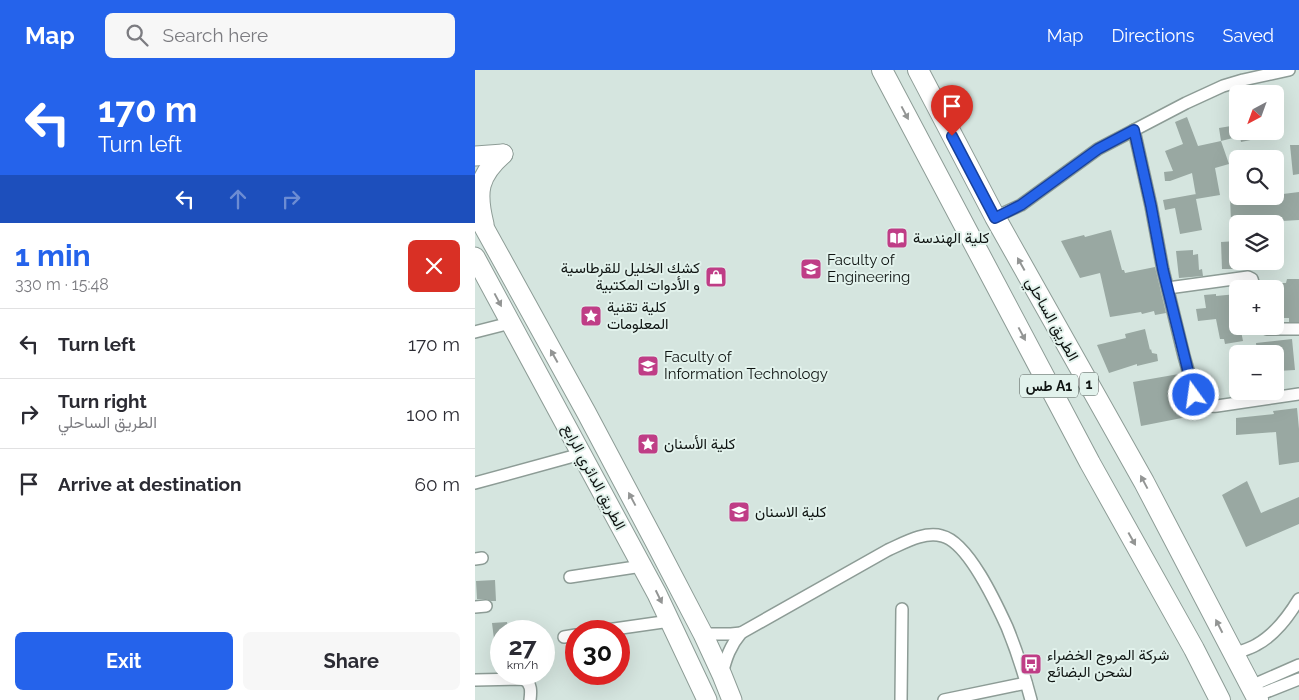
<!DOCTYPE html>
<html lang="en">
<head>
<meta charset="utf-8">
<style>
  body { margin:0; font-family:Raleway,Vazirmatn,sans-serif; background:#f7f7f7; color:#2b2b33; height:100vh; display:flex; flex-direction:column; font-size:19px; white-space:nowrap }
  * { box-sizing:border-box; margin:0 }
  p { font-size:16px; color:#7c7c81 }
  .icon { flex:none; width:28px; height:28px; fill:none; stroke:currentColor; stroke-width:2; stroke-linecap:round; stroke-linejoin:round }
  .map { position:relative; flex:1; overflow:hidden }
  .panel { display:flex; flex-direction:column; background:#fff; width:475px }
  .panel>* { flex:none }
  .hud { background:#2563eb; color:#fff; overflow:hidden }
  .needle { width:32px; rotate:221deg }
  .controls { position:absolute; left:754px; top:15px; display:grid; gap:10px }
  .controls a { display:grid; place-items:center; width:55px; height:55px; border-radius:8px; background:#fff; box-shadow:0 5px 20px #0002; font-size:25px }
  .speed { position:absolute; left:15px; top:550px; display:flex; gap:10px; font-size:25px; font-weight:700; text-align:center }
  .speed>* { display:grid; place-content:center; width:65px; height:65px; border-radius:50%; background:#fff; box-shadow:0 5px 20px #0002; line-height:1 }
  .speed small { font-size:12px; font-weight:400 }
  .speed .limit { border:8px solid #d22; background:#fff; color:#111 }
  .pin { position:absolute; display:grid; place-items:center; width:42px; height:42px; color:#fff; margin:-51px -21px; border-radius:50% 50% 50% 0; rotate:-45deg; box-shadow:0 0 5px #0007 }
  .pin .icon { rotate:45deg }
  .me { position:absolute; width:55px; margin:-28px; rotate:346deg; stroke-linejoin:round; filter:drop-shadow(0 0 4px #0008) }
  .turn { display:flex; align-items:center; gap:18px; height:105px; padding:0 15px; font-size:22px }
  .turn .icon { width:65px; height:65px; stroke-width:2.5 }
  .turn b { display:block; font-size:35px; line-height:42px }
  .lanes { display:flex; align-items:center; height:48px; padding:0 15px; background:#0003; justify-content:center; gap:25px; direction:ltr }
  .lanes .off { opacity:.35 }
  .round { display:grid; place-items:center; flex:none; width:52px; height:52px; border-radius:8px; background:#f7f7f7 }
  .overview { display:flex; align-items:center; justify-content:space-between; height:85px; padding:0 15px }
  h1 { font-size:30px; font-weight:700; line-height:38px; color:#2563eb }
  .cta { display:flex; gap:10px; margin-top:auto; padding:10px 15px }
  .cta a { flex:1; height:58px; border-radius:8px; background:#2563eb; color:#fff; font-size:20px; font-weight:700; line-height:58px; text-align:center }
  .cta a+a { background:#f7f7f7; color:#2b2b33 }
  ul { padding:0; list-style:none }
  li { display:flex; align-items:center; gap:15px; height:70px; padding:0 15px; border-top:1px solid #e1e1e2 }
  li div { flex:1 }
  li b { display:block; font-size:19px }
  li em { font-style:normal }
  header { display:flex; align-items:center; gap:30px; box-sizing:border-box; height:70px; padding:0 25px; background:#2563eb; color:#fff }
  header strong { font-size:24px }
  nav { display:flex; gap:28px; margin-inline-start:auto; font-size:18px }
  .search { width:350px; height:45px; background:#f7f7f7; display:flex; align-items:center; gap:12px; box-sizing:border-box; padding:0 18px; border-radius:8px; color:#7c7c81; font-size:19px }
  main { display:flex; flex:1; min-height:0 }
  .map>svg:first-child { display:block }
  .building { fill:#99a8a2 }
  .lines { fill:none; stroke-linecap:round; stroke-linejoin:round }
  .minor-casing { stroke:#8d9c96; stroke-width:14 }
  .primary-casing { stroke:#8d9c96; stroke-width:21 }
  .trunk-casing { stroke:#8d9c96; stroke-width:22 }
  .minor { stroke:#fff; stroke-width:11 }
  .primary { stroke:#fff; stroke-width:19 }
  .trunk { stroke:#fff; stroke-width:20 }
  .oneway { fill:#939594 }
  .route-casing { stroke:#184099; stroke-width:12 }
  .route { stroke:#2563eb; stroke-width:9 }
  .labels { text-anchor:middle; stroke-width:4; stroke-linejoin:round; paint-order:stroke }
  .shield { fill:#e2f2ec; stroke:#4e5753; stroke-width:1 }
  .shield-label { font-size:14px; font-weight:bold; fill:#0f1412 }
  .poi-label { font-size:15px; fill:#0f1412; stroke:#e2f2ec; text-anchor:start }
  .street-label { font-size:15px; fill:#0f1412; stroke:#e2f2ec }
</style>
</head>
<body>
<header>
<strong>Map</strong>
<div class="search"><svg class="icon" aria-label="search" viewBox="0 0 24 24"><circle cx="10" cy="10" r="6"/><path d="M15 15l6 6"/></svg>Search here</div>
<nav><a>Map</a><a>Directions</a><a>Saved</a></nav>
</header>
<main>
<section class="panel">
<div class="hud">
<div class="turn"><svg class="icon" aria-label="left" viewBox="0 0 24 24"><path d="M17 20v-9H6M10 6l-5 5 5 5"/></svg><div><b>170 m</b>Turn left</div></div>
<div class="lanes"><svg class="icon" aria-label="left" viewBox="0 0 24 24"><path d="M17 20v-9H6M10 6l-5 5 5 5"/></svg><svg class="icon off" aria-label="ahead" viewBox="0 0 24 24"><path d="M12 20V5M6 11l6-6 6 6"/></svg><svg class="icon off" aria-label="right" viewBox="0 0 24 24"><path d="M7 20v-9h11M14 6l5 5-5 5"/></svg></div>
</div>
<div class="overview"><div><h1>1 min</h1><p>330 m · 15:48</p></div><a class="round" style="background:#d93025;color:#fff"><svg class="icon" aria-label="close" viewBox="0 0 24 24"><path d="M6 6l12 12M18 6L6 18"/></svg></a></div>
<ul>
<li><svg class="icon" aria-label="left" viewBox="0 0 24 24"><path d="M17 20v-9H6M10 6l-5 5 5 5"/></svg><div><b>Turn left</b></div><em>170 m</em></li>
<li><svg class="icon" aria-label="right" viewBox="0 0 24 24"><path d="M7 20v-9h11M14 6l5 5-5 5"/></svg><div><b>Turn right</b><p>الطريق الساحلي</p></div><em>100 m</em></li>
<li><svg class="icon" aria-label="arrive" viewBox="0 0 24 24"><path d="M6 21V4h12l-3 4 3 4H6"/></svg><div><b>Arrive at destination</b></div><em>60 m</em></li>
</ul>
<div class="cta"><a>Exit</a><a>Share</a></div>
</section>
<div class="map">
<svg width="824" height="630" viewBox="0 0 824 630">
  <rect width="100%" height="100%" fill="#d5e5df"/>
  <g class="building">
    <path d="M712,47L723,76L746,71L754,94L740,98L745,125L721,129L727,160L705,164L700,138L690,140L688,130L721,124V126L717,103L695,111H690L689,102L698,101L690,81L708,74L700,52Z"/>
    <path d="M762,55V67L746,71L744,58Z"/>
    <path d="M764,61H800V65L766,72Z"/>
    <path d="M815,75H824V104L818,105Z"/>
    <path d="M824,122V150L807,151V147H800L782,148V151L756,152L755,126H800V125Z"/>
    <path d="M636,160L647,200H649L650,203L680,197L691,243L680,245L679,241L667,244L666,242L635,247L625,203L605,208L586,171L609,165L610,167Z"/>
    <path d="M762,171V199H747L746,172Z"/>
    <path d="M718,180V185L723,184L724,200L727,199L728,206L704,208L701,181Z"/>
    <path d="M812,209H824V252H814V248H808V226H800V213H811Z"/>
    <path d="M741,224V226L762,224V256H765L768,271L750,274L749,269H745L741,249L723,251L721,239L731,238L729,225Z"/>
    <path d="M670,259L675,280L676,279L677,283L682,284L683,291L662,296V294L634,303L622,275L651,268L650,264Z"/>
    <path d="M817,269L820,300L803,301L801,285L782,284L781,273Z"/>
    <path d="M704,304L712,347L666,356L658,312Z"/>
    <path d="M822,338L824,359V392L804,395L801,362L761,365V348L799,344L798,341Z"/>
    <path d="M772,411L786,443L824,427V454L771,477L747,425Z"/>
    <path d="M20,510L21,531H16L11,529H2L1,511Z"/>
    <path d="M32,552L33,561H26V569H19L17,553Z"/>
  </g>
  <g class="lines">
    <g class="minor-casing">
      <g id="minor">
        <path d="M659,60L676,136L688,200L709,286L722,332C729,336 734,337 742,336L824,324"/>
        <path d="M520,147L546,135L623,79L711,33L748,16L768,10L814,0"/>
        <path d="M693,218L773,207L777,209L780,219"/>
        <path d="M786,256L792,259H824"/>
        <path d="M0,262L35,253"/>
        <path d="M0,413L106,384"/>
        <path d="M0,489L7,488"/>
        <path d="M95,507L167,496"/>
        <path d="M0,537L11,536"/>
        <path d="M125,561L195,551"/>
        <path d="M228,564H256L266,563"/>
        <path d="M89,567L101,565"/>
        <path d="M759,584C766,581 774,579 781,575C800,565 813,547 824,529"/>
        <path d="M247,604C251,588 255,576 266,563L413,480C429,473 449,461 467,466C493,472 521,533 532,557C541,579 550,607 556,630"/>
        <path d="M0,610L48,609C57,613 56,622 55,630"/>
        <path d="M776,616L824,595"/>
        <path d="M781,626L824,609"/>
        <path d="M426,630L427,539"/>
        <path d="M469,630L551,613"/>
      </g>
    </g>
    <g class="primary-casing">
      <g id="primary">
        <path d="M0,86L28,84"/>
        <path d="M0,141L111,342L180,472L228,564L247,605L257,630"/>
        <path d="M9,154C1,122 3,106 28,84"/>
        <path d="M0,187L182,524L232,630"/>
      </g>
    </g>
    <g class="trunk-casing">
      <g id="trunk">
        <path d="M407,0L615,393L719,579L745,630"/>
        <path d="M443,0L520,147L669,412L783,630"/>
      </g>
    </g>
    <use href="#minor" class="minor"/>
    <use href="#primary" class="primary"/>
    <use href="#trunk" class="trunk"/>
  </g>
  <defs><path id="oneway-solid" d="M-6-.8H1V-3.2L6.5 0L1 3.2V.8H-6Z" transform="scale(1.25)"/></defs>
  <g class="oneway">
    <use href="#oneway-solid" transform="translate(430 43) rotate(62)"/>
    <use href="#oneway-solid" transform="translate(546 194) rotate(-119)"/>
    <use href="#oneway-solid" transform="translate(23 230) rotate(62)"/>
    <use href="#oneway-solid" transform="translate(547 264) rotate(62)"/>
    <use href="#oneway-solid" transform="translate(79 286) rotate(-119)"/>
    <use href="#oneway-solid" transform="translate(669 412) rotate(-118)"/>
    <use href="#oneway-solid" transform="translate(157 429) rotate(-118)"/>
    <use href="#oneway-solid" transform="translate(657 469) rotate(61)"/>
    <use href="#oneway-solid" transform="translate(184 527) rotate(64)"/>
    <use href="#oneway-solid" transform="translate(744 556) rotate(-117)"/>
  </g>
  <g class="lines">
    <g class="route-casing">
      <path id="route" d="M477,66L520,148L546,135L623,79L659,60L676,136L688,200L719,325"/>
    </g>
    <use href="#route" class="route"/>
  </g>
  <defs>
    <g id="library-square" transform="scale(1.125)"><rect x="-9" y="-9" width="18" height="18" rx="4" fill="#bf3d86" stroke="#e2f2ec"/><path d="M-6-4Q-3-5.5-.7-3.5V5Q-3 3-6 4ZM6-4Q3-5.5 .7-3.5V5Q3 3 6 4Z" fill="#fff"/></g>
    <g id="school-square" transform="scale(1.125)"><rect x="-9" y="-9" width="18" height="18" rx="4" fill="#bf3d86" stroke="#e2f2ec"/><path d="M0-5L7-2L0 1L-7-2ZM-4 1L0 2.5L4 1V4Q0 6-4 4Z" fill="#fff"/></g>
    <g id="shop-square" transform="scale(1.125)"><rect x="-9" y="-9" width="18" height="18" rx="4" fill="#bf3d86" stroke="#e2f2ec"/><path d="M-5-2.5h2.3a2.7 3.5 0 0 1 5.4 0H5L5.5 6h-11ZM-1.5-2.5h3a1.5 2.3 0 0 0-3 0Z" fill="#fff"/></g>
    <g id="sight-square" transform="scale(1.125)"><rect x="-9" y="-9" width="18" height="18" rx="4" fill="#bf3d86" stroke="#e2f2ec"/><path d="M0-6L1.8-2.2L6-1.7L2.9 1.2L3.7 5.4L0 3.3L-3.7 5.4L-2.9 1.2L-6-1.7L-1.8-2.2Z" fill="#fff"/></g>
    <g id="university-square" transform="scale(1.125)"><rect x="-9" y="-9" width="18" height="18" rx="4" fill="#bf3d86" stroke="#e2f2ec"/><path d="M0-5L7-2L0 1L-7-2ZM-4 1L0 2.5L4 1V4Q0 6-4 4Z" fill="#fff"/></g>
    <g id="bus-square" transform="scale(1.125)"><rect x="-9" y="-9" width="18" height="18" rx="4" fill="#bf3d86" stroke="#e2f2ec"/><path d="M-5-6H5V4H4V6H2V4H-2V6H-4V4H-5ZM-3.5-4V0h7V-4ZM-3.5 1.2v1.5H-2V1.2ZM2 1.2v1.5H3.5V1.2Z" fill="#fff"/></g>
  </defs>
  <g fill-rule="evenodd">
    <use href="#library-square" x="422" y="168"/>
    <use href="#school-square" x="336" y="199"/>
    <use href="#shop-square" x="241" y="207"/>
    <use href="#sight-square" x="116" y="246"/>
    <use href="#school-square" x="173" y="296"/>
    <use href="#sight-square" x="173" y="374"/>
    <use href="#university-square" x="264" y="442"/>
    <use href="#bus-square" x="556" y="594"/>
  </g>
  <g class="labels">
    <g class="shield">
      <rect x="605" y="302.5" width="18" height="23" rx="4"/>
      <rect x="545" y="304.5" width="58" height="23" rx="4"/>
    </g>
    <g class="shield-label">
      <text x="614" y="319">1</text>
      <text x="574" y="321">طس A1</text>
    </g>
    <g class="poi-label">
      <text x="438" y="173">كلية الهندسة</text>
      <text x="352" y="195">Faculty of<tspan x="352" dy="17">Engineering</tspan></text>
      <text x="225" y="203" text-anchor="end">كشك الخليل للقرطاسية<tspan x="225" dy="17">و الأدوات المكتبية</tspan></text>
      <text x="132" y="242">كلية تقنية<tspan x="132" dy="17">المعلومات</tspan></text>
      <text x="189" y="292">Faculty of<tspan x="189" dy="17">Information Technology</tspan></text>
      <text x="189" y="379">كلية الأسنان</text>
      <text x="280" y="447">كلية الاسنان</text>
      <text x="572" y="590">شركة المروج الخضراء<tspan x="572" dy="17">لشحن البضائع</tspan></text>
    </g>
    <g class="street-label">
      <text transform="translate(577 249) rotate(61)" y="5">الطريق الساحلي</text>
      <text transform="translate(119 407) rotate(62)" y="5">الطريق الدائري الرابع</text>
    </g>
  </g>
</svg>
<div class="controls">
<a><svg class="needle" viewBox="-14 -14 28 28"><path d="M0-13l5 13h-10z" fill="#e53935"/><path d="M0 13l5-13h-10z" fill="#7c7c81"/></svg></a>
<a><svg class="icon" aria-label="search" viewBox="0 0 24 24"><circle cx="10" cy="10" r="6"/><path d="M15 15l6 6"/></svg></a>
<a><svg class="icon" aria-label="layers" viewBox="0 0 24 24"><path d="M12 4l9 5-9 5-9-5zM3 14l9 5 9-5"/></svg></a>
<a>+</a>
<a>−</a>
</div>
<div class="speed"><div>27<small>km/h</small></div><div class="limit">30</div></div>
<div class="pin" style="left:477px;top:66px;background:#d93025"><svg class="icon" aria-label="arrive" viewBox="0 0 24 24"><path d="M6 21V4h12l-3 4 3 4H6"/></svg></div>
<svg class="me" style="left:719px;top:325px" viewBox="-20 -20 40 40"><circle r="17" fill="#2563eb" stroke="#fff" stroke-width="3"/><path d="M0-11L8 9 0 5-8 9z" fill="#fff"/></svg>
</div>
</main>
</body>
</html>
